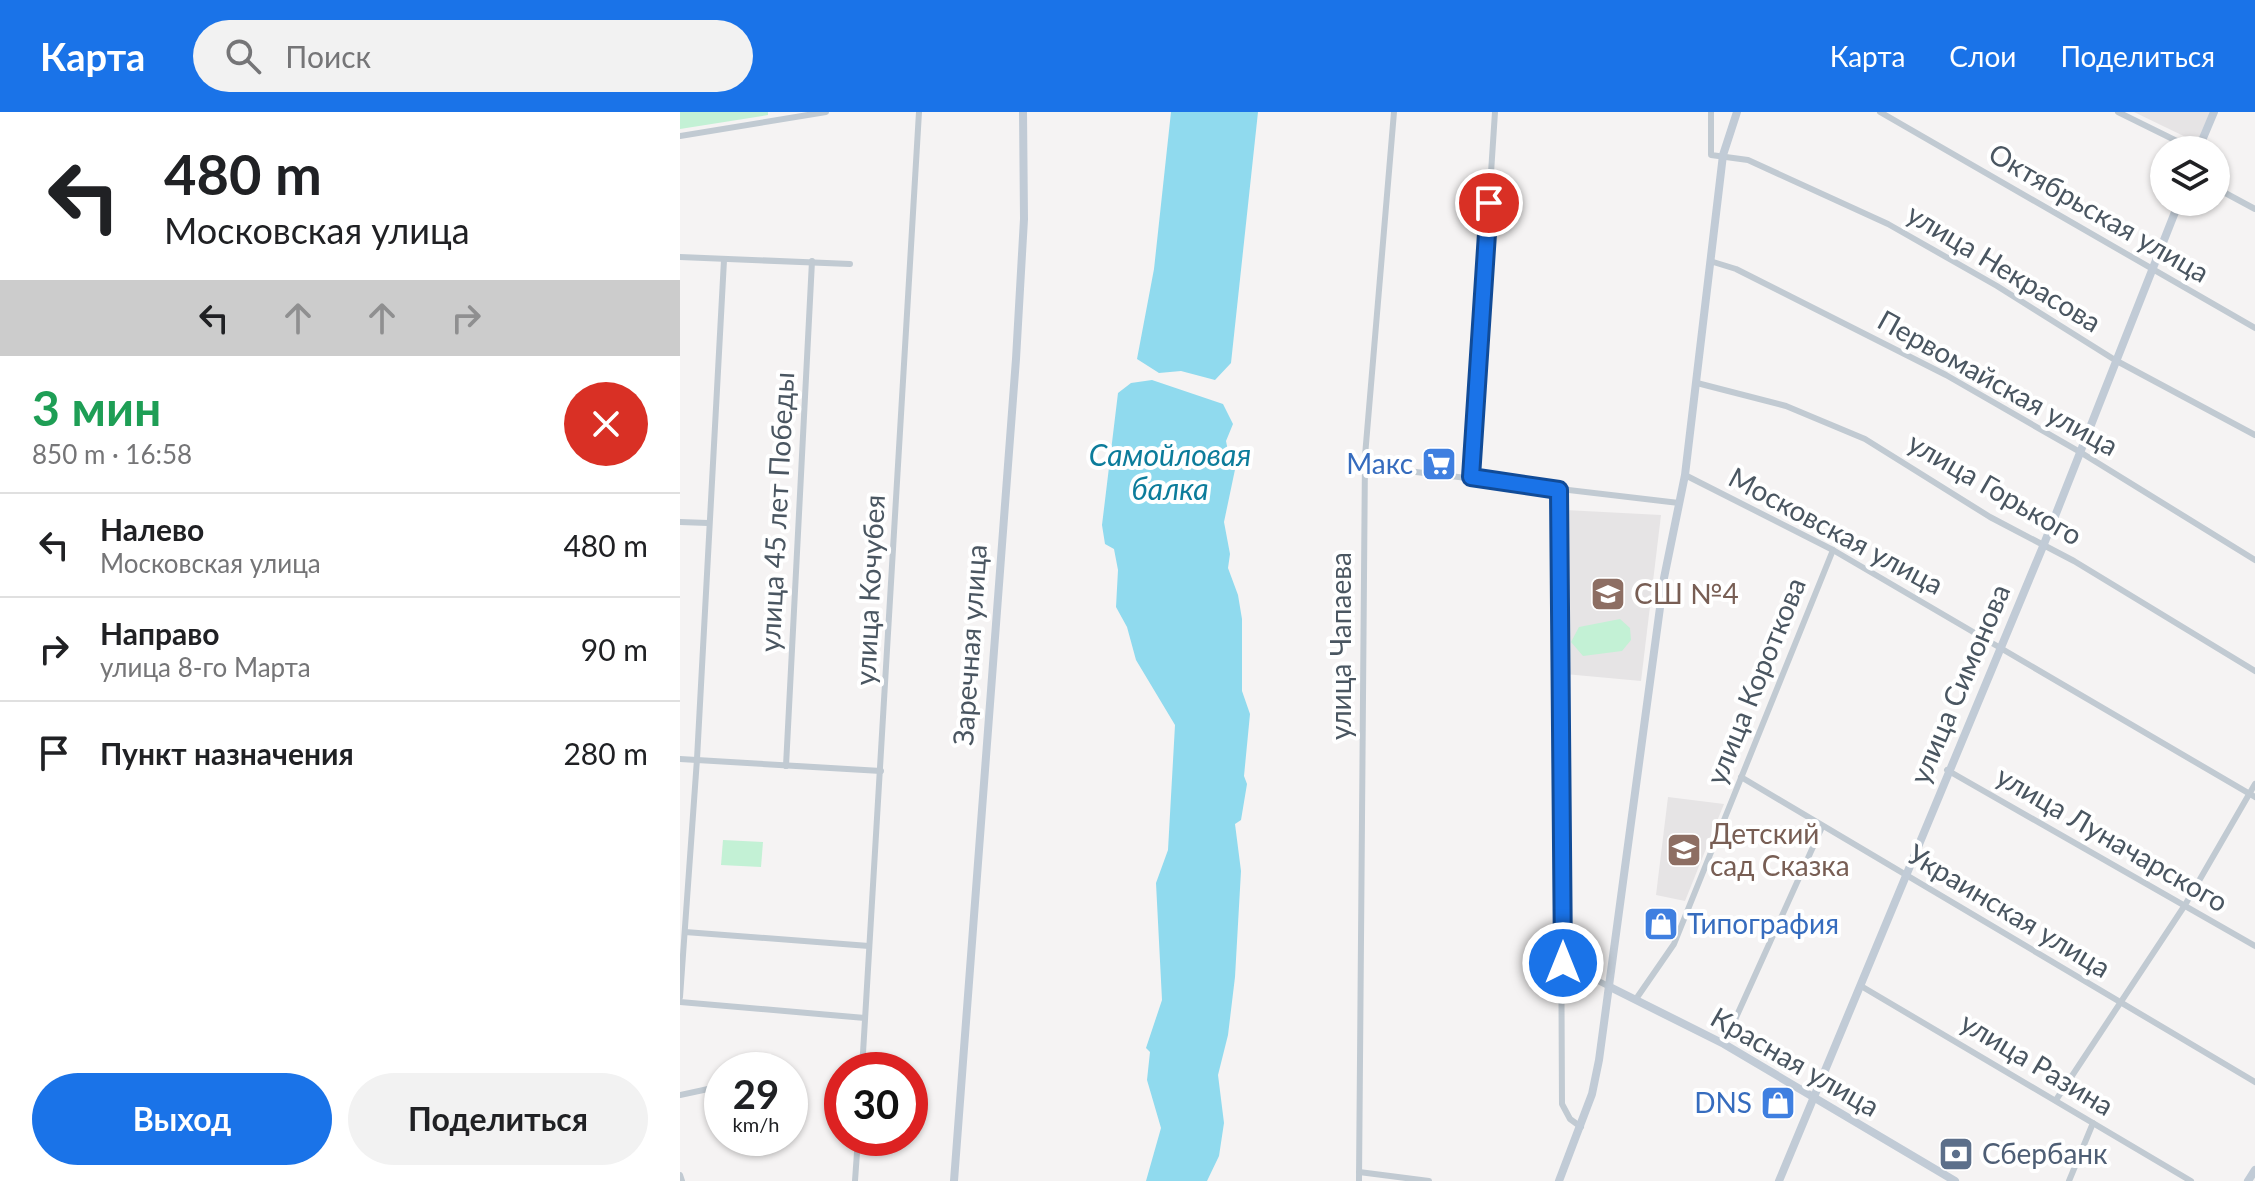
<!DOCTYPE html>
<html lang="ru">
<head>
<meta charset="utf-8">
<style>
  body { margin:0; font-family:Lato,sans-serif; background:#f2f2f2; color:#202124; height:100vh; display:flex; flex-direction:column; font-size:30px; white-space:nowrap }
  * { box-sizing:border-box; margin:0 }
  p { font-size:26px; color:#757577 }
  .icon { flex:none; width:44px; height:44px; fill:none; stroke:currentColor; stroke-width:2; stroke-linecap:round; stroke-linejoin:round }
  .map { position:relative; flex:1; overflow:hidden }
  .side { display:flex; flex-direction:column; background:#fff; width:680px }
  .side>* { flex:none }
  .banner { background:#fff; color:#202124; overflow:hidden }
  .controls { position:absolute; left:1470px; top:24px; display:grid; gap:16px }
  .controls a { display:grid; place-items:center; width:80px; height:80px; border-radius:50%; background:#fff; box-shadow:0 2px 6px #0004; font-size:40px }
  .speed { position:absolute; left:24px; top:940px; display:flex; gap:16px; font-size:40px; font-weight:700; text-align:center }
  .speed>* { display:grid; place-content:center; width:104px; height:104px; border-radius:50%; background:#fff; box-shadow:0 2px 6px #0004; line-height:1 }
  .speed small { font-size:20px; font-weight:400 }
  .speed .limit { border:12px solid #d22; background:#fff; color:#111 }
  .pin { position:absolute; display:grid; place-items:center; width:68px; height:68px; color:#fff; margin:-34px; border:4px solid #fff; border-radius:50%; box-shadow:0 2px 8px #0007 }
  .me { position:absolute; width:88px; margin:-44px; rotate:0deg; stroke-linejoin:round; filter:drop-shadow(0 0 6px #0008) }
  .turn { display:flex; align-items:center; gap:28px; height:168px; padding:0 32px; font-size:36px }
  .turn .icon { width:104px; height:104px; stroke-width:2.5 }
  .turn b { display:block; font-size:56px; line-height:68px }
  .lanes { display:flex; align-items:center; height:76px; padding:0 32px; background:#0003; justify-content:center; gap:40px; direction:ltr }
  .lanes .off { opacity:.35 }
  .round { display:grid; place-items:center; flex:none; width:84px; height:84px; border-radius:42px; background:#f2f2f2 }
  .head { display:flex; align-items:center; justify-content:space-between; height:136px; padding:0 32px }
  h1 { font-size:48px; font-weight:700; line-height:60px; color:#1e9e55 }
  .button { display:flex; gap:16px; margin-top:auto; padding:16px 32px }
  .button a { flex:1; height:92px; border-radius:48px; background:#1a73e8; color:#fff; font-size:32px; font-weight:700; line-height:92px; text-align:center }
  .button a+a { background:#f2f2f2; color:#202124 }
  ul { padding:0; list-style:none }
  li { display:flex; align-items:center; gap:24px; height:104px; padding:0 32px; border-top:2px solid #e0e0e0 }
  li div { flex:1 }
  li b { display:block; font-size:30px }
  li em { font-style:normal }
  header { display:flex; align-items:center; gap:48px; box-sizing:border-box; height:112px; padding:0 40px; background:#1a73e8; color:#fff }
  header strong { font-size:38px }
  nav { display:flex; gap:44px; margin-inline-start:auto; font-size:28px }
  .search { width:560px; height:72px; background:#f2f2f2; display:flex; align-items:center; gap:20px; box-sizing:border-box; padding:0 28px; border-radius:44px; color:#757577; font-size:30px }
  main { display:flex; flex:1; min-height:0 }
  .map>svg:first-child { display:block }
  .education { fill:#e6e4e5 }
  .green { fill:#c3f1d5 }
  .water { fill:#90daee }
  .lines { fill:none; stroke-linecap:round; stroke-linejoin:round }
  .street { stroke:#c1cad2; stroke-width:6 }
  .secondary { stroke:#c1cbd6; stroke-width:8 }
  .route-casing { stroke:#114b97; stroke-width:20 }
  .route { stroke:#1a73e8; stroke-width:14 }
  .labels { text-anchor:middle; stroke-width:8; stroke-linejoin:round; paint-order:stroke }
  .street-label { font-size:28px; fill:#4a5661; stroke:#fff }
  .shop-label { font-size:28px; fill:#366cbe; stroke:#fff; text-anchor:end }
  .education-label { font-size:28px; fill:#785e54; stroke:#fff; text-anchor:start }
  .service-label { font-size:28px; fill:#4e5e75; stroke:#fff; text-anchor:start }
  .water-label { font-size:30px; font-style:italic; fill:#0c7c9b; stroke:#fff }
</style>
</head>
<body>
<header>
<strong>Карта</strong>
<div class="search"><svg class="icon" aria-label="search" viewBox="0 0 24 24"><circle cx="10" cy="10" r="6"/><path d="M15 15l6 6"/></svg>Поиск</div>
<nav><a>Карта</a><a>Слои</a><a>Поделиться</a></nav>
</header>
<main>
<section class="side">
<div class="banner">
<div class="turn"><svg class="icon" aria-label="left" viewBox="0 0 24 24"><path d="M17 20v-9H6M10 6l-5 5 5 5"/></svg><div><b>480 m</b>Московская улица</div></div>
<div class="lanes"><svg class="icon" aria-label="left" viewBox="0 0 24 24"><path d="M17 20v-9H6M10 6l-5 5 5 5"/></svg><svg class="icon off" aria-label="ahead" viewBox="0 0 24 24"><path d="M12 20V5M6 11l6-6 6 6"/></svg><svg class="icon off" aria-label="ahead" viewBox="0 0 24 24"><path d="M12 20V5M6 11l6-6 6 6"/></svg><svg class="icon off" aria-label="right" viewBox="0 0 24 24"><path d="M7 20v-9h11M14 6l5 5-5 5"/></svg></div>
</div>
<div class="head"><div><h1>3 мин</h1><p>850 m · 16:58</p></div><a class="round" style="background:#d93025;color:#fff"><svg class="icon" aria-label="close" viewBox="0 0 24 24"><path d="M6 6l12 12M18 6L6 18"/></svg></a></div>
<ul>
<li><svg class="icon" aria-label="left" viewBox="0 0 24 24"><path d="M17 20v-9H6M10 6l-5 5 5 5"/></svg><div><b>Налево</b><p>Московская улица</p></div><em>480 m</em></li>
<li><svg class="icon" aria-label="right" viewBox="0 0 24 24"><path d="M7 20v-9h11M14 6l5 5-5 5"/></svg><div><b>Направо</b><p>улица 8-го Марта</p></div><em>90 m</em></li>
<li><svg class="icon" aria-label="arrive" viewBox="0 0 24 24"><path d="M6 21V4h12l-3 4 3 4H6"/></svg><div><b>Пункт назначения</b></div><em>280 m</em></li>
</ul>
<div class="button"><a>Выход</a><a>Поделиться</a></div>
</section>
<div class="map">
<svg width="1575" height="1069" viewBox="0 0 1575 1069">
  <rect width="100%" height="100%" fill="#f5f3f3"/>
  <g class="education">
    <path d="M1454,0H1530L1518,31Z"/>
    <path d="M885,398L981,403L961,569L885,562Z"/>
    <path d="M988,685L1044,692L1005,789L976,783Z"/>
  </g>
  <g class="green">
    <path d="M0,0H88V3L0,17Z"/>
    <path d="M940,507L950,516L951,528L942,539L903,544L891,530L899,515Z"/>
    <path d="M43,728L83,730L81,755L41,753Z"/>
  </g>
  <g class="water">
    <path d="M491,0H578L551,251L535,268L501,259L479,261L457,247L474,157Z"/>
    <path d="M472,268L543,292L553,312L546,329L549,344L557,348L544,410L550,442L548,456L558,483L562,507V579L570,602L564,664L567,672L561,708L555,712L561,759L555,865L548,923L538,963L544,1011L539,1044L527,1069H466L481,1016L467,968L470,940L466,936L482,888L476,771L488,738L495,613L456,548L447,515L436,495L438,458L434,437L425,432L422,413L438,281L451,271Z"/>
  </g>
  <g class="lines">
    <g class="street">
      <path d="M1031,0V43L1068,48L1208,112L1317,174L1435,248L1575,323"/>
      <path d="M1200,0L1575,216"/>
      <path d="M1438,0L1515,38"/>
      <path d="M0,24L146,0"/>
      <path d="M1536,76L1575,97"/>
      <path d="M0,145L170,152"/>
      <path d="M1030,149L1056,157L1266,263L1400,340L1575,448"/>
      <path d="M1017,271L1106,294L1185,327L1310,405L1394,449L1575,559"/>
      <path d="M685,354L999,391"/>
      <path d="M1005,363L1153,438L1575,685"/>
      <path d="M791,365L815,0"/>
      <path d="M879,378L882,992L890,1007L901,1015"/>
      <path d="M0,410L28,411"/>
      <path d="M0,647L201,659"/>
      <path d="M106,654L132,149"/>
      <path d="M1267,658L1575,834"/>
      <path d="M1061,665L1575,970"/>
      <path d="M5,820L189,834"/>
      <path d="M883,851L930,875"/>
      <path d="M1181,874L1511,1069"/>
      <path d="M0,885L17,647L44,148"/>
      <path d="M956,887L994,832L1153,438"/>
      <path d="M0,890L185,906"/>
      <path d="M1044,932L1142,715"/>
      <path d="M182,958L239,0"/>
      <path d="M0,983L42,974"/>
      <path d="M1376,988L1505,793L1575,672"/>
      <path d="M679,1060L749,1069"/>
      <path d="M0,1063L2,1069"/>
      <path d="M175,1069L178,1026"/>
      <path d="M679,1069L685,344L714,0"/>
      <path d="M1389,1069L1413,1011"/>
    </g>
    <g class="secondary">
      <path d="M1518,38L1534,0"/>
      <path d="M930,875L1044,932L1275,1069"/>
      <path d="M274,1069L336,247L344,107L343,0"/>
      <path d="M879,1069L912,982L919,948L984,466L1005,363L1043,43L1057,0"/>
      <path d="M1099,1069L1364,432L1499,90"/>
      <path d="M1568,1069L1575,1058"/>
    </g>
  </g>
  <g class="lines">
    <g class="route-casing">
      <path id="route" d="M809,91L791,365L879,378L883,851"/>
    </g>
    <use href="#route" class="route"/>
  </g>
  <defs>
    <g id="supermarket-square" transform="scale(1.8)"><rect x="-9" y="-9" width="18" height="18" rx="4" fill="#3f7fe0" stroke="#fff"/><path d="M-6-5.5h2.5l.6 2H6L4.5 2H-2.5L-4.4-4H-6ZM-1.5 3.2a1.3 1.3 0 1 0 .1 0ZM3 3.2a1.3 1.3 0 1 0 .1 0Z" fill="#fff"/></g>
    <g id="school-square" transform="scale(1.8)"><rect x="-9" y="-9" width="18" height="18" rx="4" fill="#8d6e63" stroke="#fff"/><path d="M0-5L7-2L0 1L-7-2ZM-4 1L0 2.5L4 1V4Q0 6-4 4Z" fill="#fff"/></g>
    <g id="shop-square" transform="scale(1.8)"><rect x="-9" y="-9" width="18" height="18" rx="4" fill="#3f7fe0" stroke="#fff"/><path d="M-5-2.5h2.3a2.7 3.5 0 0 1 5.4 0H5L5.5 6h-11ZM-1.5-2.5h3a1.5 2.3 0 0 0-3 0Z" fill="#fff"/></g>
    <g id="bank-square" transform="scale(1.8)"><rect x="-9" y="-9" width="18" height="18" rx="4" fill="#5c6f8a" stroke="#fff"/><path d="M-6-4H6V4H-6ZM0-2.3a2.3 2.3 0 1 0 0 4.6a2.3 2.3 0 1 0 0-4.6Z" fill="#fff"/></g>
  </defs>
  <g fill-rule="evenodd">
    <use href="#supermarket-square" x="759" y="352"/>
    <use href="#school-square" x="928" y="482"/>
    <use href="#school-square" x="1004" y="738"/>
    <use href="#shop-square" x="981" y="812"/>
    <use href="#shop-square" x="1098" y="991"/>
    <use href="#bank-square" x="1276" y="1042"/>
  </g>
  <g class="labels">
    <g class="street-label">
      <text transform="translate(1419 101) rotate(30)" y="10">Октябрьская улица</text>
      <text transform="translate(1324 156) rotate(31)" y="10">улица Некрасова</text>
      <text transform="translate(1318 271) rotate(29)" y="10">Первомайская улица</text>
      <text transform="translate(1315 377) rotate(30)" y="10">улица Горького</text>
      <text transform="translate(97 400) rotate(-87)" y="10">улица 45 лет Победы</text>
      <text transform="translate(1156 419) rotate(28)" y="10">Московская улица</text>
      <text transform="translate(190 478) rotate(-87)" y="10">улица Кочубея</text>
      <text transform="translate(290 533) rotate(-86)" y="10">Заречная улица</text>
      <text transform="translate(661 534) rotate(-90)" y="10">улица Чапаева</text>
      <text transform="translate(1076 569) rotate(-68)" y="10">улица Короткова</text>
      <text transform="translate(1280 572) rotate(-67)" y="10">улица Симонова</text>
      <text transform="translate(1432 727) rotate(30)" y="10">улица Луначарского</text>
      <text transform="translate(1329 799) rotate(31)" y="10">Украинская улица</text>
      <text transform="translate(1115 950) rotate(30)" y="10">Красная улица</text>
      <text transform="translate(1357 952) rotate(31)" y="10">улица Разина</text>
    </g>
    <g class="shop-label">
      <text x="733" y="362">Макс</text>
      <text x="1007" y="822" text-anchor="start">Типография</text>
      <text x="1072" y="1001">DNS</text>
    </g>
    <g class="education-label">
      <text x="954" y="492">СШ №4</text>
      <text x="1030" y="732">Детский<tspan x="1030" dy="32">сад Сказка</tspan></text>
    </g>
    <g class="service-label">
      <text x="1302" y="1052">Сбербанк</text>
    </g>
    <g class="water-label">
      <text x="490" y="354">Самойловая<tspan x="490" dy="34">балка</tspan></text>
    </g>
  </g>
</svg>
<div class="controls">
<a><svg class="icon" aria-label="layers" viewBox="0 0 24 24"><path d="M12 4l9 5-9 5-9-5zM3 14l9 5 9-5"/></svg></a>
</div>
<div class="speed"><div>29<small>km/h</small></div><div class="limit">30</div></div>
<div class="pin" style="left:809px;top:91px;background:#d93025"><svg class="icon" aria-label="arrive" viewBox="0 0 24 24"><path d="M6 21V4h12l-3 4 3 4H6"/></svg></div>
<svg class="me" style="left:883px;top:851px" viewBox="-20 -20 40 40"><circle r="17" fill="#1a73e8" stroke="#fff" stroke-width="3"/><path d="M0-11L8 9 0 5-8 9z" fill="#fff"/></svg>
</div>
</main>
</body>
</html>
